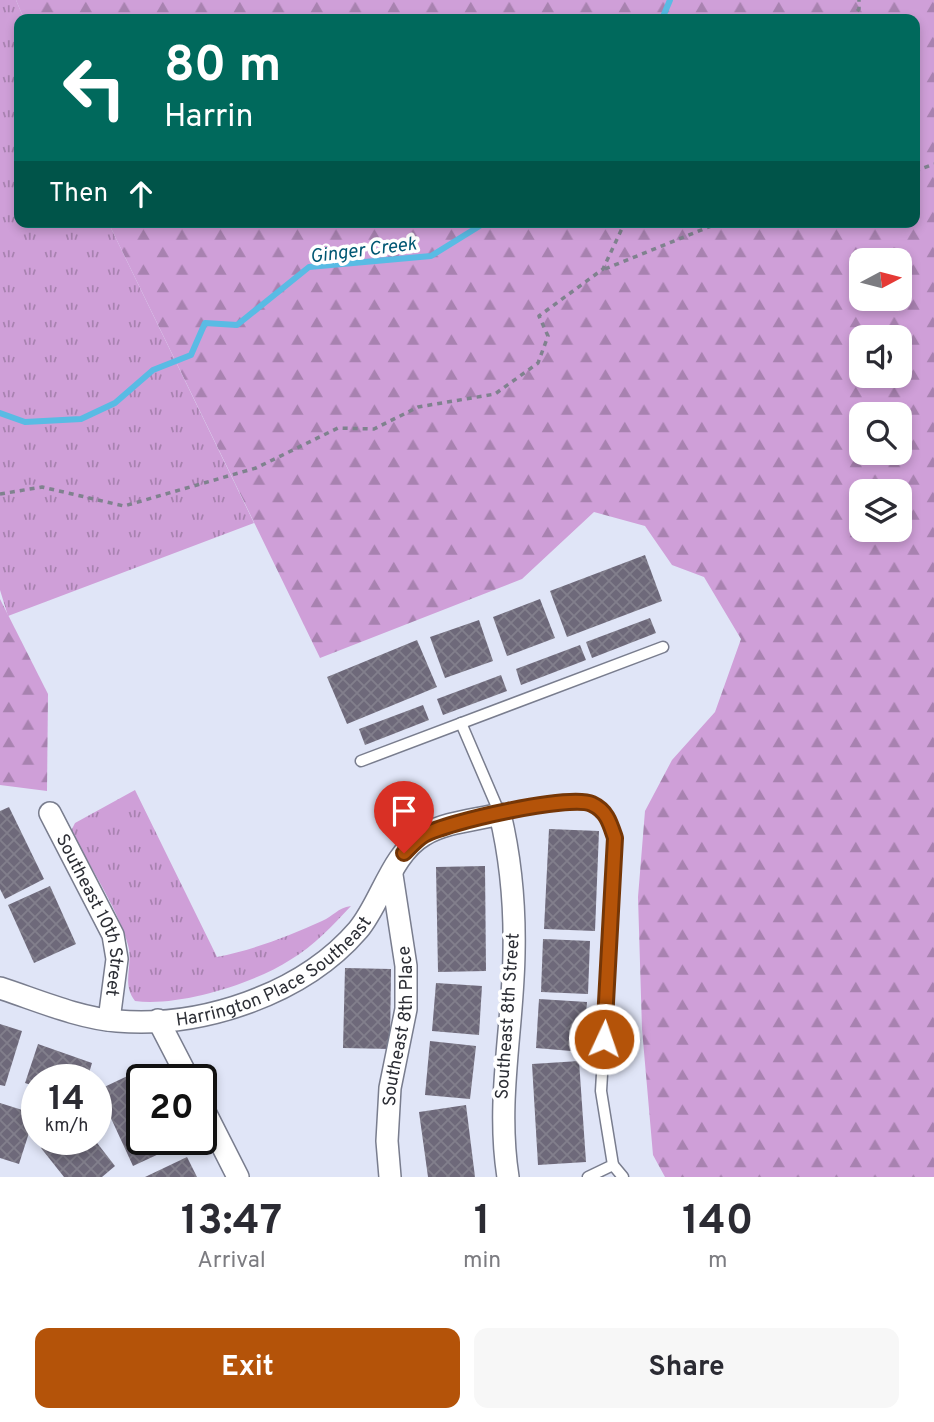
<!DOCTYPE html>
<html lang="en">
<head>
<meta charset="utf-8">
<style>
  body { margin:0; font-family:Overpass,sans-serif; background:#f7f7f7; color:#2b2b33; height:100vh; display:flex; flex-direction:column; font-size:26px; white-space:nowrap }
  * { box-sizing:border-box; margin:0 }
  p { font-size:23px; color:#7c7c81 }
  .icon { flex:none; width:38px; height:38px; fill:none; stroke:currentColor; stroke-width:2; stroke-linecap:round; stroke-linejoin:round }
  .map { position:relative; height:1177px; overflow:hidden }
  .sheet { display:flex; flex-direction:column; background:#fff; flex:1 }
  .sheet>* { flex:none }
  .hud { position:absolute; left:14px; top:14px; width:906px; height:214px; border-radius:14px; box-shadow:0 4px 10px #0003; background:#00695c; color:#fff; overflow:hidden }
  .needle { width:46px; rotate:83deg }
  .fabs { position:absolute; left:849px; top:248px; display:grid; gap:14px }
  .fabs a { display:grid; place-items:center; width:63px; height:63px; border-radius:14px; background:#fff; box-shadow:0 4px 10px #0003; font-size:35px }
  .speed { position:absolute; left:21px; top:1064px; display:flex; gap:14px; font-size:35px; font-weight:700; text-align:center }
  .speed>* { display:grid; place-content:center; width:91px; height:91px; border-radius:50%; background:#fff; box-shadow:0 4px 10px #0003; line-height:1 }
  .speed small { font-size:18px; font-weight:400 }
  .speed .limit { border:4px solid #111; border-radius:10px; background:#fff; color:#111 }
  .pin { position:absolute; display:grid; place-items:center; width:60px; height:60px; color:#fff; margin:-72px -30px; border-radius:50% 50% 50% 0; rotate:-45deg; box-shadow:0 0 7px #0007 }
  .pin .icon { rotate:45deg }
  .me { position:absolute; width:77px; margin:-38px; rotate:3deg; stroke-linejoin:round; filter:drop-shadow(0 0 5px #0008) }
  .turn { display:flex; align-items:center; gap:24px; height:147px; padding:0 35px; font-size:32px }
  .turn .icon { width:91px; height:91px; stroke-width:2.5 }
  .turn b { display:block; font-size:49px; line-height:60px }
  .then { display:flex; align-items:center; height:66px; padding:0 35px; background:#0003; gap:14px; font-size:26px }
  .eta { display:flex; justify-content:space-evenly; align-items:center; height:119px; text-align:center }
  .eta b { font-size:42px; font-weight:700; line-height:49px }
  .cta { display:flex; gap:14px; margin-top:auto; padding:14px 35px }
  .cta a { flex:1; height:80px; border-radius:14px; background:#b45309; color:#fff; font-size:28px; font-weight:700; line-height:80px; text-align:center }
  .cta a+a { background:#f7f7f7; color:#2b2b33 }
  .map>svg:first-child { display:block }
  .grass { fill:url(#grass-tufts) }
  .forest { fill:url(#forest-firs); fill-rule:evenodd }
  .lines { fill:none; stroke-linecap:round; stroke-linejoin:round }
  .stream { stroke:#59bbe4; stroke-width:6 }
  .building { fill:url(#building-cross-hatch) }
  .lane-casing { stroke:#797d8e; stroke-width:13 }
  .street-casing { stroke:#797d8e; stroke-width:24 }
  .path { stroke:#7f828e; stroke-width:3.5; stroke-dasharray:5 5; stroke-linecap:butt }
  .lane { stroke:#fff; stroke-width:10 }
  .street { stroke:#fff; stroke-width:21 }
  .route-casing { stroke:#753606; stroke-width:18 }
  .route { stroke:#b45309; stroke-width:12 }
  .labels { text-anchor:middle; stroke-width:7; stroke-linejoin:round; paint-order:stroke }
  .street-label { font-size:18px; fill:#2c2e35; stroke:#fff }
  .water-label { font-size:19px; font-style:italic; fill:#005773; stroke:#fff }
</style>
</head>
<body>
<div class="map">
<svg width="934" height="1177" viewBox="0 0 934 1177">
  <defs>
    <pattern id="grass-tufts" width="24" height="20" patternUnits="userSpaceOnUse" patternTransform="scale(1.75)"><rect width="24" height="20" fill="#cf9fd8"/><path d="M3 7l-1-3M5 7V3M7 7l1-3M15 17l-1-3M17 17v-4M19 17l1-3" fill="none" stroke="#a882b0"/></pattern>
    <pattern id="forest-firs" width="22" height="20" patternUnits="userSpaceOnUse" patternTransform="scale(1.75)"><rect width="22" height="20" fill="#cf9fd8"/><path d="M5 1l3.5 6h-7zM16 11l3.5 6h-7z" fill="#a882b0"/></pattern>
    <pattern id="building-cross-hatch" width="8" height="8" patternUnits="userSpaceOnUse" patternTransform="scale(1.75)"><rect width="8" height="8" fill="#6e697a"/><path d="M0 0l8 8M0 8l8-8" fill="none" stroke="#827f8c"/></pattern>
  </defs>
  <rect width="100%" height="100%" fill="#e0e5f7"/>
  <g class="grass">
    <path d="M0,0H16L24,19H19V222H108L254,523L8,616L0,590Z"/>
    <path d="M135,790L217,957C253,950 289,936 322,921C334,916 337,908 351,906C332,926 314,946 290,960C253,984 178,1007 135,1001C122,984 132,969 129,949C122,916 88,863 71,831L75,823Z"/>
  </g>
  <g class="forest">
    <path d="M16,0H934V1177H665L653,1155L642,1029L638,897L645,811L672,760L715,712L741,639L704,577L672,565L645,526L594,512L522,579L320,658L108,222H915V19H24ZM861,261H900V299H861ZM861,338H900V376H861ZM861,415H900V453H861ZM861,492H900V530H861Z"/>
    <path d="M0,599L48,694L47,791L0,785Z"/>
  </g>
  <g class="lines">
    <g class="stream">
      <path d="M662,19L670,0"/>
      <path d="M0,413L25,422L81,419L115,403L153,370L191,355L205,323L237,325L309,267L431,256L486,222"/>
    </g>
  </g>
  <g class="building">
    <path d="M645,555L662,601L567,637L550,591Z"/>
    <path d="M540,599L555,638L507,656L493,617Z"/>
    <path d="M650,618L656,633L592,658L586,642Z"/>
    <path d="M479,620L493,661L445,678L430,637Z"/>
    <path d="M417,640L437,687L347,724L327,677Z"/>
    <path d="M580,645L586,660L521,685L516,669Z"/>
    <path d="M501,675L507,691L443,715L437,699Z"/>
    <path d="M423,705L429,720L365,745L359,729Z"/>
    <path d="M9,807L44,879L5,899L0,889V811Z"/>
    <path d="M549,829L599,831L595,931L544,929Z"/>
    <path d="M485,866L486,971L438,972L436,867Z"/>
    <path d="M50,886L76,944L34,963L8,905Z"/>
    <path d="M543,939L590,941L588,994L541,992Z"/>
    <path d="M345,968L391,969L390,1049L343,1048Z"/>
    <path d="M436,983L482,986L479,1035L432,1031Z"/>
    <path d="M539,999L587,1002L583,1052L536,1048Z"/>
    <path d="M0,1024L22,1031L5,1086L0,1085Z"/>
    <path d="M430,1041L476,1046L470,1099L425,1095Z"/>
    <path d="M38,1044L92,1063L87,1080H37V1087L25,1083Z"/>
    <path d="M579,1061L586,1162L538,1165L532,1064Z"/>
    <path d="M140,1070L145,1080H142V1139H172L176,1146L133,1166L98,1090Z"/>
    <path d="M0,1103L35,1114L19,1164L0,1158Z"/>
    <path d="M466,1105L475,1177H428L419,1112Z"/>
    <path d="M52,1139H94L115,1166L102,1177H64L41,1148Z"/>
    <path d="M187,1157L197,1177H145Z"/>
  </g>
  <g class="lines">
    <g class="lane-casing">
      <g id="lane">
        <path d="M461,723L500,814C529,808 586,785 607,817C611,823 613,831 616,838L601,1091L613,1165L588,1177"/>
        <path d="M361,761L663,647"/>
        <path d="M613,1165L623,1177"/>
      </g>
    </g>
    <g class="street-casing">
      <g id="street">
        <path id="s1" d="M50,813L113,935L117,959L109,1020"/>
        <path id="s2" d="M0,988C37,1000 78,1018 117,1021C201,1028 302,995 358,930C381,903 391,854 424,835C445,822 476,820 500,814C511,860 515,905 514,953C513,1029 496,1101 508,1177"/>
        <path d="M158,1020L189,1080"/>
        <path d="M201,1104L238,1177"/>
        <path id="s3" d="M390,1177L387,1141L390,1088L406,1009V966L392,875"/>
      </g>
    </g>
    <g class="path">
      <path d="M851,19L859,9V0"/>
      <path d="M915,171L934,164"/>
      <path d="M605,269L721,222"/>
      <path d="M0,494L42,487L124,506L256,468L338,428L374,429L418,407L495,394L538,363L548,336L539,316L603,269L625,222"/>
    </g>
    <use href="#lane" class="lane"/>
    <use href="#street" class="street"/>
  </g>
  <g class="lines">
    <g class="route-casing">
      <path id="route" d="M404,853C410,847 417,839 424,835C447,822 570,794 592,804C607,811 610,823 615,838L604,1039"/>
    </g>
    <use href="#route" class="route"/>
  </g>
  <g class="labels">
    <g class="street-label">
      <text dy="6" stroke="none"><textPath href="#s1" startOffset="112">Southeast 10th Street</textPath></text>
      <text dy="6" stroke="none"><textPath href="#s2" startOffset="292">Harrington Place Southeast</textPath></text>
      <text transform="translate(507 1016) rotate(-86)" y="6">Southeast 8th Street</text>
      <text dy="6" stroke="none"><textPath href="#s3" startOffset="152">Southeast 8th Place</textPath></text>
    </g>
    <g class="water-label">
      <text transform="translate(363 249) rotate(-7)" y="7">Ginger Creek</text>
    </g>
  </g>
</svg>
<div class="fabs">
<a><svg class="needle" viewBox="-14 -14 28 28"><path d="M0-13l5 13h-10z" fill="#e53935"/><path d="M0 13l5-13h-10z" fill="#7c7c81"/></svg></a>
<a><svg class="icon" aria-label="sound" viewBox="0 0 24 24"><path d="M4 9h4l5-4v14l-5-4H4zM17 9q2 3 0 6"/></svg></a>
<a><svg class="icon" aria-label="search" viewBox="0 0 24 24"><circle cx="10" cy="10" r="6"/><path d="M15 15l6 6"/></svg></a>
<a><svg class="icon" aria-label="layers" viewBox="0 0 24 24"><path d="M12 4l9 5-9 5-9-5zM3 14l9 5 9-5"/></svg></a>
</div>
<div class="speed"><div>14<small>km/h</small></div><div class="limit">20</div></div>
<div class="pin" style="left:404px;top:853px;background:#d93025"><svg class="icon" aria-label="arrive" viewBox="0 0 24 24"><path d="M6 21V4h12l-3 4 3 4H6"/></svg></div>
<svg class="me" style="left:604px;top:1039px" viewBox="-20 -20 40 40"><circle r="17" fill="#b45309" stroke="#fff" stroke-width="3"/><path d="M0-11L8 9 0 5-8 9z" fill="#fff"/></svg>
<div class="hud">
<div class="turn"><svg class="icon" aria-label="left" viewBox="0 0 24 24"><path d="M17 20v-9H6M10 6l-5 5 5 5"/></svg><div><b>80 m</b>Harrin</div></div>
<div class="then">Then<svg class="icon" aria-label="ahead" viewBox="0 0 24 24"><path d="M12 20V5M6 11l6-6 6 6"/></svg></div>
</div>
</div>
<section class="sheet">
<div class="eta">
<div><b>13:47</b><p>Arrival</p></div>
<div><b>1</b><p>min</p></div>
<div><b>140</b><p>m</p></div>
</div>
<div class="cta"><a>Exit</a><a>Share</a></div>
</section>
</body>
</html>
